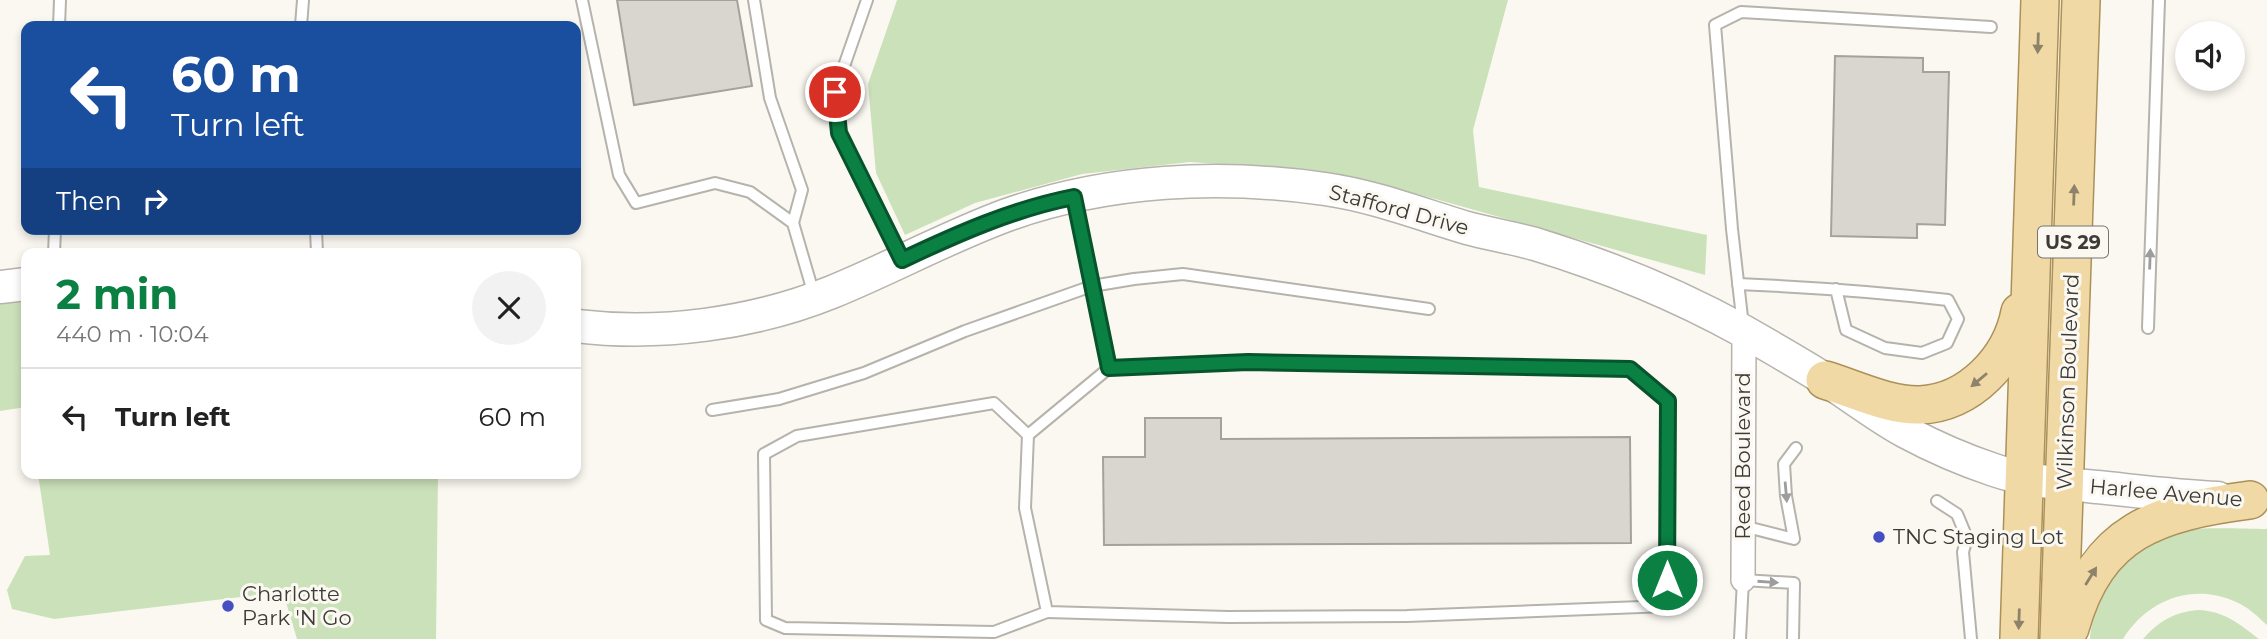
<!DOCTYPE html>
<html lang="en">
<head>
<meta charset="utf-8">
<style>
  body { margin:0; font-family:Montserrat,sans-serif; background:#f2f2f2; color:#222; height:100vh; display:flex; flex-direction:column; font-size:26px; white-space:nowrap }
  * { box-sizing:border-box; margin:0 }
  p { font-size:23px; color:#767676 }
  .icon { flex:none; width:38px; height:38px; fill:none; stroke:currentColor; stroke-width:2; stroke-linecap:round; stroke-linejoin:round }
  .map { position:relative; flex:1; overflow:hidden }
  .sheet { position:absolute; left:21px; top:248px; width:560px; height:231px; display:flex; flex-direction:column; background:#fff; border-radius:14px; box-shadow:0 4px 10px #0003 }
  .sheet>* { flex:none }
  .banner { position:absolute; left:21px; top:21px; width:560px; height:214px; border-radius:14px; box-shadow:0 4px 10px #0003; background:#1a4fa0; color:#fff; overflow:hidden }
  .controls { position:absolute; left:2175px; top:21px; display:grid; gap:14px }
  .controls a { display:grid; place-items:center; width:70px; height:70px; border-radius:50%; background:#fff; box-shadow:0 4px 10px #0003; font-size:35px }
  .pin { position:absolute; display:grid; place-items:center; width:60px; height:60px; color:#fff; margin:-30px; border:4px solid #fff; border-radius:50%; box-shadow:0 2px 7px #0007 }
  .me { position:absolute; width:77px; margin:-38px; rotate:0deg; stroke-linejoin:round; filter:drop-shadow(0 0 5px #0008) }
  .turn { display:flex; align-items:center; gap:24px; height:147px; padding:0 35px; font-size:32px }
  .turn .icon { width:91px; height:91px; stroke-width:2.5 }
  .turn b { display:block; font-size:49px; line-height:60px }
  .then { display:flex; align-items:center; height:66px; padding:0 35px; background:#0003; gap:14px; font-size:26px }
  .round { display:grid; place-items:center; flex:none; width:74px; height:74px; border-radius:37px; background:#f2f2f2 }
  .summary { display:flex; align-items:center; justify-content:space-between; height:119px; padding:0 35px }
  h1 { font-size:42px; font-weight:700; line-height:52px; color:#0b8043 }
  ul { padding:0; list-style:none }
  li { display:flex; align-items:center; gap:21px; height:98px; padding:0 35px; border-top:2px solid #e0e0e0 }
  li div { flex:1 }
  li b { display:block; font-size:26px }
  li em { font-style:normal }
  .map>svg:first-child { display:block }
  .green { fill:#cbe1ba }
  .building { fill:#d8d6ce; stroke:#a5a29b; stroke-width:2 }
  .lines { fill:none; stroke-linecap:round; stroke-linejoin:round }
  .lane-casing { stroke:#b5b3ac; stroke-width:14 }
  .street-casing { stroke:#b5b3ac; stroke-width:26 }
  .secondary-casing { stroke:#b5b3ac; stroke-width:35 }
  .primary-casing { stroke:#ab9159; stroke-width:40 }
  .lane { stroke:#fff; stroke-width:10 }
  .street { stroke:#fff; stroke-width:23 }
  .secondary { stroke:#fff; stroke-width:32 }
  .primary { stroke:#f1d9a6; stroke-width:37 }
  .oneway { fill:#8d826a }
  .oneway2 { fill:#9e9d9c }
  .route-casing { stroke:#07532c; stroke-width:18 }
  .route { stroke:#0b8043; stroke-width:12 }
  .poi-dot { fill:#464ec3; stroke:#fbf8f1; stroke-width:2.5 }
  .labels { text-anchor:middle; stroke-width:6; stroke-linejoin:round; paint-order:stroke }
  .shield { fill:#fbf8f1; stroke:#757470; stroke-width:2 }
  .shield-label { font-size:19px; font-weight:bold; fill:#3c3b38 }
  .street-label { font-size:21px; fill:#3c3b38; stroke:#fbf8f1 }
  .poi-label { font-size:21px; fill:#3c3b38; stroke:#fbf8f1; text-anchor:start }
</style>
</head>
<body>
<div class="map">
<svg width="2267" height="639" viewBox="0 0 2267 639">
  <rect width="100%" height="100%" fill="#fbf8f1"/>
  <g class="green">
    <path d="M897,0H1508L1473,130L1479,187L1707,235L1705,275L1421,195L1289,169L1190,162L1082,174L975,203L905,235L876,173L868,84Z"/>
    <path d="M26,298V407L0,411V301Z"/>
    <path d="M38,474H438L436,639H297L283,592L54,619L12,609L7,590L25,556L50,555Z"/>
    <path d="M2267,529V625C2257,616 2248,607 2236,602C2193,582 2147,600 2123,639H2090C2095,587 2133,538 2186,530C2209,527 2243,529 2267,529Z"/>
    <path d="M2198,610C2225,611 2239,624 2259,639H2143C2158,621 2175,612 2198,610Z"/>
  </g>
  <g class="building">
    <path d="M617,0H737L752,86L634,105Z"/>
    <path d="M1835,56L1923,58V72H1949L1945,225L1917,224V238L1831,236Z"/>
    <path d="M1145,418H1221V439L1630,437L1631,543L1104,545L1103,457H1145Z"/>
  </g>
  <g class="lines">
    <g class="lane-casing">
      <g id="lane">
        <path d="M582,0L619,175L636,203L715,183L750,192L793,223L814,295"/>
        <path d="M754,0L770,98L802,190L793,223"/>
        <path d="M867,0L835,92L839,133L901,257"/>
        <path d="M59,26L60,0"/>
        <path d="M301,26L303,0"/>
        <path d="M1074,200L1109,368L1248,362L1630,369L1668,401L1667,606L1407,616L1228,617L1047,612L1025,508L1028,435L1109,368"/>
        <path d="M316,229L317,254"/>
        <path d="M54,254L55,229"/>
        <path d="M1738,284C1808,287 1878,292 1948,300L1958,319L1947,343L1922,353L1885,348L1846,330L1836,289"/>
        <path d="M1743,326L1732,229L1715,25L1741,12L1991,27"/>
        <path d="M2148,328L2159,0"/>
        <path d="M712,410L779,399L864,373L965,331L1092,286L1134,279L1183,274L1429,309"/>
        <path d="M1028,435L994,403L797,436L764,454L766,620L785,628L994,632L1047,612"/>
        <path d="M1937,501L1957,514L1967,538L1963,552L1971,639"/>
        <path d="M1743,526L1794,539L1786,496L1784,464L1796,448"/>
        <path d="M1740,639L1743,580L1794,583L1793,639"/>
      </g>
    </g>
    <g class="street-casing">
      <path id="street" d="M1743,580L1744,331"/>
    </g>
    <g class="secondary-casing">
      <g id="secondary">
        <path d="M0,287L26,284"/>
        <path d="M576,326C660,336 753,324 832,292C891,268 947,237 1007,215C1108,179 1220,174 1325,189C1374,196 1420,214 1467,228C1490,234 1513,238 1535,244C1607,266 1678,295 1743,331C1771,347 1799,363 1826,380C1853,397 1878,417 1906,432C1934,447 1964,460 1994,470C2026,481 2063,484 2097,487C2137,491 2177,496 2218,498"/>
      </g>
    </g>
    <g class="primary-casing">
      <g id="primary">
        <path d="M1825,380C1855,389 1889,406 1920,405C1970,403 2011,359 2020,312"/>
        <path d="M2070,628C2097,530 2158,512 2250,500"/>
        <path d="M2019,639L2040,0"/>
        <path d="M2059,639L2081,0"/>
      </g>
    </g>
    <use href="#lane" class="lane"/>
    <use href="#street" class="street"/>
    <use href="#secondary" class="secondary"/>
    <use href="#primary" class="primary"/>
  </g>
  <defs><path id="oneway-solid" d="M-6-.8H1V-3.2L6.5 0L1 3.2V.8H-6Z" transform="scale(1.75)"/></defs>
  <g class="oneway">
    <use href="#oneway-solid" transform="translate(2038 43) rotate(92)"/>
    <use href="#oneway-solid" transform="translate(2074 195) rotate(-88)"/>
    <use href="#oneway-solid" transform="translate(1979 380) rotate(140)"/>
    <use href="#oneway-solid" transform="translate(2091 576) rotate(-58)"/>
    <use href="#oneway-solid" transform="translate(2019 619) rotate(92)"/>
  </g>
  <g class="oneway2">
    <use href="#oneway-solid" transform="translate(2150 259) rotate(-88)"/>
    <use href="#oneway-solid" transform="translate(1786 492) rotate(85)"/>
    <use href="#oneway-solid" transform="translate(1768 582) rotate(4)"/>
  </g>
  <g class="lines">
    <g class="route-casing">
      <path id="route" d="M835,92L839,133L902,260C957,234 1013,209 1074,197L1109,368L1248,362L1630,369L1668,401L1667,580"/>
    </g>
    <use href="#route" class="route"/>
  </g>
  <g class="poi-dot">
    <circle cx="1879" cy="537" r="7"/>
    <circle cx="228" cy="606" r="7"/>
  </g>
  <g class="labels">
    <rect class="shield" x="2038" y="226.5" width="70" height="31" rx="5"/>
    <g class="shield-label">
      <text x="2073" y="249">US 29</text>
    </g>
    <g class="street-label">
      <text transform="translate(1399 210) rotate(15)" y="7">Stafford Drive</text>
      <text transform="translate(2068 382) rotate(-88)" y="7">Wilkinson Boulevard</text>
      <text transform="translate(1743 456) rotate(-90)" y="7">Reed Boulevard</text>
      <text transform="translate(2166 493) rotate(5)" y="7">Harlee Avenue</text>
    </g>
    <g class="poi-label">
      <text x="1893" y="544">TNC Staging Lot</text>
      <text x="242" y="601">Charlotte<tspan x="242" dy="24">Park 'N Go</tspan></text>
    </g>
  </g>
</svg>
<div class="controls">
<a><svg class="icon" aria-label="sound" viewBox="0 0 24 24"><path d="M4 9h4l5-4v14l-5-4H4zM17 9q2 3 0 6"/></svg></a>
</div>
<div class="pin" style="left:835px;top:92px;background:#d93025"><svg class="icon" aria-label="arrive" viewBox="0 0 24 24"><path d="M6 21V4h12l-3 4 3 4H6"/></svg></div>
<svg class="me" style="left:1667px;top:580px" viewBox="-20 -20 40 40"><circle r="17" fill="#0b8043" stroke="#fff" stroke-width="3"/><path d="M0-11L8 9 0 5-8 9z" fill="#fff"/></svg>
<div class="banner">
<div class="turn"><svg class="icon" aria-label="left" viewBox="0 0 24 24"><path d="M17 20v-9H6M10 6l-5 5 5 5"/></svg><div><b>60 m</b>Turn left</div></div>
<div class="then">Then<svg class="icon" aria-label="right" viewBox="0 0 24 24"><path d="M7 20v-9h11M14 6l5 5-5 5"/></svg></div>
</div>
<section class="sheet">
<div class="summary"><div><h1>2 min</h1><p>440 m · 10:04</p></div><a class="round"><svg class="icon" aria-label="close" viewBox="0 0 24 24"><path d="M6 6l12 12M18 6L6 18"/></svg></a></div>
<ul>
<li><svg class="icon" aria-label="left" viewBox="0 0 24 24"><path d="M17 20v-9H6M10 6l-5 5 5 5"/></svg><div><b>Turn left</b></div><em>60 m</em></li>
</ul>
</section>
</div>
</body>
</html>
